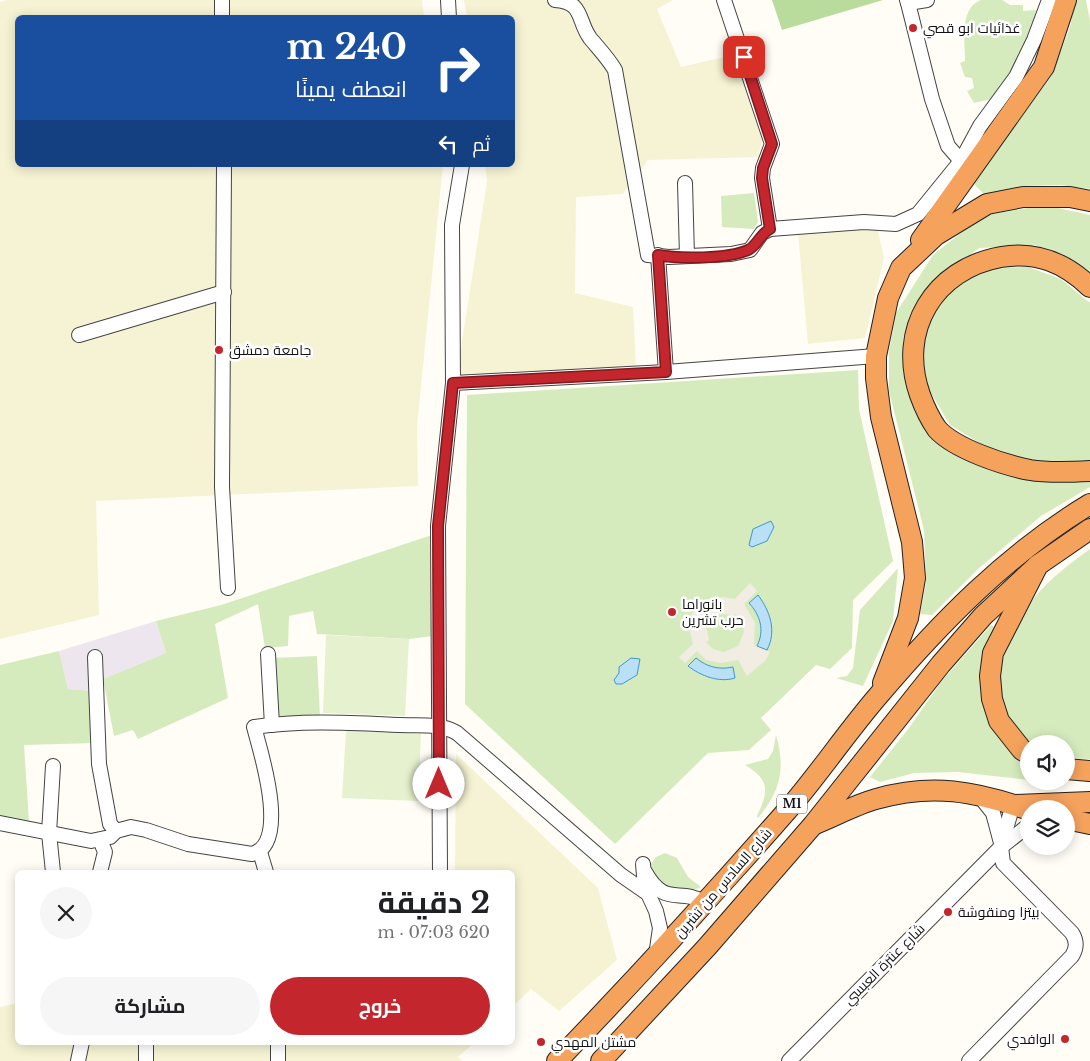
<!DOCTYPE html>
<html lang="ar">
<head>
<meta charset="utf-8">
<style>
  body { margin:0; font-family:"Libre Baskerville",Cairo,serif; background:#f6f6f6; color:#202124; direction:rtl; height:100vh; display:flex; flex-direction:column; font-size:19px; white-space:nowrap }
  * { box-sizing:border-box; margin:0 }
  p { font-size:16px; color:#757577 }
  .icon { flex:none; width:28px; height:28px; fill:none; stroke:currentColor; stroke-width:2; stroke-linecap:round; stroke-linejoin:round }
  .map { position:relative; flex:1; overflow:hidden; direction:ltr }
  .panel { position:absolute; left:15px; top:870px; width:500px; height:175px; display:flex; flex-direction:column; background:#fff; border-radius:8px; box-shadow:0 2px 12px #0003; direction:rtl }
  .panel>* { flex:none }
  .top-card { position:absolute; left:15px; top:15px; width:500px; height:152px; border-radius:8px; box-shadow:0 2px 12px #0003; direction:rtl; background:#1a4fa0; color:#fff; overflow:hidden }
  .controls { position:absolute; left:1020px; top:735px; display:grid; gap:10px }
  .controls a { display:grid; place-items:center; width:55px; height:55px; border-radius:50%; background:#fff; box-shadow:0 2px 12px #0003; font-size:25px }
  .pin { position:absolute; display:grid; place-items:center; width:42px; height:42px; color:#fff; margin:-21px; border-radius:10px; box-shadow:0 2px 8px #0006 }
  .me { position:absolute; width:55px; margin:-28px; rotate:0deg; stroke-linejoin:round; filter:drop-shadow(0 0 4px #0008) }
  .turn { display:flex; align-items:center; gap:18px; height:105px; padding:0 25px; font-size:22px }
  .turn .icon { width:65px; height:65px; stroke-width:2.5 }
  .turn b { display:block; font-size:35px; line-height:42px }
  .then { display:flex; align-items:center; height:48px; padding:0 25px; background:#0003; gap:10px; font-size:19px }
  .round { display:grid; place-items:center; flex:none; width:52px; height:52px; border-radius:26px; background:#f6f6f6 }
  .summary { display:flex; align-items:center; justify-content:space-between; height:85px; padding:0 25px }
  h1 { font-size:30px; font-weight:700; line-height:38px }
  .cta { display:flex; gap:10px; margin-top:auto; padding:10px 25px }
  .cta a { flex:1; height:58px; border-radius:30px; background:#c4262e; color:#fff; font-size:20px; font-weight:700; line-height:58px; text-align:center }
  .cta a+a { background:#f6f6f6; color:#202124 }
  .map>svg:first-child { display:block }
  .industrial { fill:#eee6ef }
  .farmland { fill:#f6f3d4 }
  .green { fill:#d5ebbd }
  .forest { fill:#b9dc9c }
  .pitch { fill:#e6f2cf }
  .plaza { fill:#f1ede2; fill-rule:evenodd }
  .water { fill:#b9e0f7; stroke:#3f96cf }
  .lines { fill:none; stroke-linecap:round; stroke-linejoin:round }
  .minor-casing { stroke:#444; stroke-width:16 }
  .highway-casing { stroke:#222; stroke-width:22 }
  .minor { stroke:#fff; stroke-width:14 }
  .highway { stroke:#f5a25d; stroke-width:20 }
  .route-casing { stroke:#7f191e; stroke-width:12 }
  .route { stroke:#c4262e; stroke-width:9 }
  .poi-dot { fill:#c4262e; stroke:#fff; stroke-width:2 }
  .labels { text-anchor:middle; stroke-width:5; stroke-linejoin:round; paint-order:stroke }
  .shield { fill:#fff; stroke:#585858; stroke-width:1 }
  .shield-label { font-size:12px; font-weight:bold; fill:#111 }
  .poi-label { font-size:14px; fill:#111; stroke:#fff; text-anchor:start }
  .street-label { font-size:14px; fill:#111; stroke:#fff }
</style>
</head>
<body>
<div class="map">
<svg width="1090" height="1061" viewBox="0 0 1090 1061">
  <rect width="100%" height="100%" fill="#fffdf5"/>
  <path class="industrial" d="M156,621L166,653L103,679L94,691L68,689L59,651Z"/>
  <g class="farmland">
    <path d="M7,0H422L424,17L18,18V165H443L417,427L418,486L96,501L99,615L0,639V2Z"/>
    <path d="M464,0H673L657,9L681,67L733,55L763,137L758,157L648,160L623,194L576,197L575,293L633,307L636,367L457,374L487,181L485,165H512V18L467,17Z"/>
    <path d="M877,227L884,258L865,338L808,344L798,233Z"/>
    <path d="M456,754L598,888L617,960L559,1011L531,989L513,1006L512,872H455Z"/>
    <path d="M17,1003L18,1042L474,1043L458,1057L462,1061H0V1007Z"/>
  </g>
  <g class="green">
    <path d="M981,0H1002L1010,5H1023V11L1036,10C1029,42 1014,70 996,98L974,103L967,91L974,88L972,78L965,77L960,63L965,61C965,43 959,8 981,0Z"/>
    <path d="M1075,0H1086L1090,21V189L1061,185L1023,186L986,196L973,183L1051,77L1070,27Z"/>
    <path d="M754,193L758,222L754,229L722,227L721,196Z"/>
    <path d="M1044,205L1090,215V274L1077,263L1035,245L979,248L936,281L906,343L950,450L1090,480V487L1041,516L978,569L932,615L920,614L926,583L924,530L889,391V352L896,313L933,255L982,216Z"/>
    <path d="M1028,267L1061,279L1090,303V461L1083,463L1029,461L988,448L950,425L925,383L921,346L934,308L957,284L990,268Z"/>
    <path d="M858,370L859,409L893,561L853,600L852,648L830,669L816,665L761,718L771,730L749,750L708,753L615,844L465,704L467,395Z"/>
    <path d="M432,535L433,636L409,639L317,634L313,611L289,616L288,646L265,648L258,604L215,624L228,698L138,739L133,730L114,736L103,679L166,653L156,621L221,605Z"/>
    <path d="M1090,549V759L1066,758V744L1029,742C1022,735 1013,727 1009,718C989,677 1008,630 1035,597C1050,578 1071,563 1090,549Z"/>
    <path d="M898,568L893,621L863,686L836,678L847,676L853,668L860,610Z"/>
    <path d="M991,625L998,630C994,638 986,648 984,657C974,701 994,739 1029,765V780L958,772L914,773L880,782L870,777L909,728L941,682Z"/>
    <path d="M59,651L68,689L94,691L93,743L24,745L29,822L0,817V665Z"/>
    <path d="M317,656L320,718L275,720L273,658Z"/>
    <path d="M776,735C786,769 780,792 758,818L757,816C768,792 771,780 745,765L768,759L773,751Z"/>
    <path d="M665,853L677,858L688,877L701,887L680,895L666,893L649,867L656,857Z"/>
  </g>
  <path class="forest" d="M772,0H883L782,30Z"/>
  <g class="pitch">
    <path d="M326,635L409,639L405,716L323,713Z"/>
    <path d="M346,730L421,734L418,801L342,798Z"/>
  </g>
  <path class="plaza" d="M750,583L757,591L744,604L755,623L754,645L770,652L765,661L747,676L738,660L721,663L706,660L697,651L685,663L679,657L693,644L689,628L692,614L700,604L711,598L722,597L735,599ZM722,613L732,616L735,614L743,625L744,632L738,646L724,652L713,649L706,642L709,640L706,625L708,619Z"/>
  <g class="water">
    <path d="M771,521L774,527L767,541L752,547L749,545L753,529Z"/>
    <path d="M758,595C770,611 777,631 767,650L757,646C765,630 760,615 749,603Z"/>
    <path d="M631,658L640,659L637,675L622,684H616L614,680L619,673V667Z"/>
    <path d="M696,658C707,667 719,670 733,667L735,678C719,683 701,676 688,666Z"/>
  </g>
  <g class="lines">
    <g class="minor-casing">
      <g id="minor">
        <path d="M222,0V18"/>
        <path d="M448,0L449,18"/>
        <path d="M555,0C584,2 577,20 590,38C599,49 608,58 615,70L648,255L669,257L731,254L750,250L762,233L770,229L864,222L896,224L918,214L961,161L980,126L1016,77L1034,40L1049,0"/>
        <path d="M724,0L772,144L763,168L762,178L770,229"/>
        <path d="M907,0L908,3L927,0"/>
        <path d="M908,3L932,99L948,146L961,161"/>
        <path d="M224,165L222,487L228,588"/>
        <path d="M685,183L687,256"/>
        <path d="M658,255L666,372"/>
        <path d="M79,335L224,292"/>
        <path d="M453,383L666,372L876,356"/>
        <path d="M268,654L272,725"/>
        <path d="M95,657L99,764L110,824L116,831"/>
        <path d="M53,766L49,833L53,872"/>
        <path d="M978,794L993,813L1001,843"/>
        <path d="M0,823L91,841L110,837L116,831L131,827L146,830L188,844L252,854C290,844 261,753 254,727C303,720 352,723 401,725C420,726 440,723 457,733L621,875L647,893"/>
        <path d="M260,852L266,872"/>
        <path d="M643,864L645,887L656,911L660,928L656,956"/>
        <path d="M100,872L105,852L100,840"/>
        <path d="M440,872L438,526L453,383L452,225L462,165"/>
        <path d="M645,872C666,909 679,886 705,903"/>
        <path d="M78,1061L82,1042"/>
        <path d="M146,1061V1042"/>
        <path d="M278,1061V1042"/>
        <path d="M789,1061L1001,847L1029,825"/>
        <path d="M969,1061L1072,956C1077,948 1077,941 1072,933L1003,863L1001,847L1013,804"/>
      </g>
    </g>
    <g class="highway-casing">
      <g id="highway">
        <path d="M921,240L1044,67L1066,0"/>
        <path d="M1090,287C1064,262 1036,251 1001,257C934,269 897,330 920,395C924,406 930,419 937,429C955,449 1004,465 1030,470C1048,473 1071,472 1090,471"/>
        <path d="M883,683L908,618L915,578L912,542L881,417L876,378V356L888,298L901,268L936,235L987,204L1023,197H1070L1090,201"/>
        <path d="M1029,754L1022,750L999,721L992,699L990,676L993,653L1038,565L1090,529"/>
        <path d="M1066,769L1090,771"/>
        <path d="M1015,805L1090,802"/>
        <path d="M1066,819L1090,824"/>
        <path d="M815,824C835,816 855,805 876,799C932,783 975,791 1029,810"/>
        <path d="M557,1061C637,978 715,893 791,806C821,771 847,732 878,696C940,623 1007,554 1090,504"/>
        <path d="M601,1061L707,947L813,825L941,664L983,616L1038,565"/>
      </g>
    </g>
    <use href="#minor" class="minor"/>
    <use href="#highway" class="highway"/>
  </g>
  <g class="lines">
    <g class="route-casing">
      <path id="route" d="M439,784L438,526L453,383L666,372L658,255C679,259 728,259 748,250C757,246 760,234 770,229L762,178L763,168L772,144L744,57"/>
    </g>
    <use href="#route" class="route"/>
  </g>
  <g class="poi-dot">
    <circle cx="913" cy="28" r="5"/>
    <circle cx="219" cy="350" r="5"/>
    <circle cx="672" cy="612" r="5"/>
    <circle cx="948" cy="912" r="5"/>
    <circle cx="1065" cy="1039" r="5"/>
    <circle cx="541" cy="1042" r="5"/>
  </g>
  <g class="labels">
    <rect class="shield" x="777" y="794.5" width="30" height="19" rx="4"/>
    <g class="shield-label">
      <text x="792" y="808">M1</text>
    </g>
    <g class="poi-label">
      <text x="923" y="33">غذائيات ابو قصي</text>
      <text x="229" y="355">جامعة دمشق</text>
      <text x="682" y="609">بانوراما<tspan x="682" dy="16">حرب تشرين</tspan></text>
      <text x="958" y="917">بيتزا ومنقوشة</text>
      <text x="1055" y="1044" text-anchor="end">الوافدي</text>
      <text x="551" y="1047">مشتل المهدي</text>
    </g>
    <g class="street-label">
      <text transform="translate(723 883) rotate(-49)" y="5">شارع السادس من تشرين</text>
      <text transform="translate(884 964) rotate(-45)" y="5">شارع عنترة العبسي</text>
    </g>
  </g>
</svg>
<div class="controls">
<a><svg class="icon" aria-label="sound" viewBox="0 0 24 24"><path d="M4 9h4l5-4v14l-5-4H4zM17 9q2 3 0 6"/></svg></a>
<a><svg class="icon" aria-label="layers" viewBox="0 0 24 24"><path d="M12 4l9 5-9 5-9-5zM3 14l9 5 9-5"/></svg></a>
</div>
<div class="pin" style="left:744px;top:57px;background:#d93025"><svg class="icon" aria-label="arrive" viewBox="0 0 24 24"><path d="M6 21V4h12l-3 4 3 4H6"/></svg></div>
<svg class="me" style="left:439px;top:784px" viewBox="-20 -20 40 40"><circle r="19" fill="#fff"/><path d="M0-13L10 11 0 6-10 11z" fill="#c4262e"/></svg>
<div class="top-card">
<div class="turn"><svg class="icon" aria-label="right" viewBox="0 0 24 24"><path d="M7 20v-9h11M14 6l5 5-5 5"/></svg><div><b>240 m</b>انعطف يمينًا</div></div>
<div class="then">ثم<svg class="icon" aria-label="left" viewBox="0 0 24 24"><path d="M17 20v-9H6M10 6l-5 5 5 5"/></svg></div>
</div>
<section class="panel">
<div class="summary"><div><h1>2 دقيقة</h1><p>620 m · 07:03</p></div><a class="round"><svg class="icon" aria-label="close" viewBox="0 0 24 24"><path d="M6 6l12 12M18 6L6 18"/></svg></a></div>
<div class="cta"><a>خروج</a><a>مشاركة</a></div>
</section>
</div>
</body>
</html>
